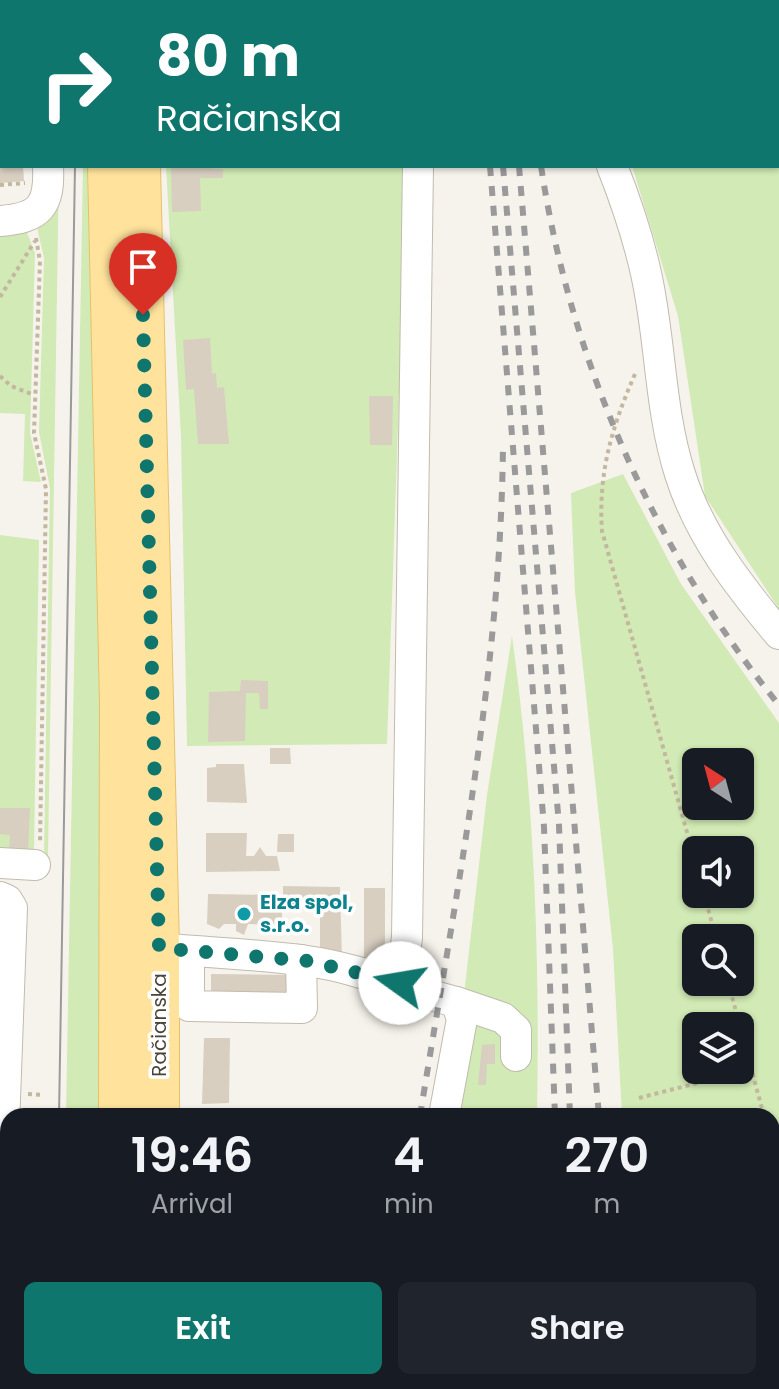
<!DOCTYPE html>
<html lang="en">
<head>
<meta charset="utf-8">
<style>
  body { margin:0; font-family:Poppins,sans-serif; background:#20242c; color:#f1f3f6; height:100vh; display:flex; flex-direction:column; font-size:30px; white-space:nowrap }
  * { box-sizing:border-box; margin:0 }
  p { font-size:26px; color:#9ea1a6 }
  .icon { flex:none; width:44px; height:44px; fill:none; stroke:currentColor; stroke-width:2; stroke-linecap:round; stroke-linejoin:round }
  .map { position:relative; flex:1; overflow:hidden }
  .details { position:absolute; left:0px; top:1108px; width:780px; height:282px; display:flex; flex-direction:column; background:#171b24; border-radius:24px 24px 0 0; box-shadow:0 2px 6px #0004 }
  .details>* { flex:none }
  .top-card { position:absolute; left:0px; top:0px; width:780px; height:168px; box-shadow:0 2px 6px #0004; background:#0f766e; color:#fff; overflow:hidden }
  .needle { width:52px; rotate:324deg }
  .tools { position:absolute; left:682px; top:748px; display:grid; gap:16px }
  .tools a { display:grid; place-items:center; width:72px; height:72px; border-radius:12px; background:#171b24; box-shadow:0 2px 6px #0004; font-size:40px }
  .pin { position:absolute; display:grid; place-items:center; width:68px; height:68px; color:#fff; margin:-82px -34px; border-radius:50% 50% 50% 0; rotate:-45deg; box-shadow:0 0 8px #0007 }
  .pin .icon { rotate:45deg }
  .me { position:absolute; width:88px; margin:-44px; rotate:283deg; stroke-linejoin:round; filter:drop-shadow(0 0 6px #0008) }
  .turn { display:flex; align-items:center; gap:28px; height:168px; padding:0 24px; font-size:36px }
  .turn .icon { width:104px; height:104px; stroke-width:2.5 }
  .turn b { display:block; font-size:56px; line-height:68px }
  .eta { display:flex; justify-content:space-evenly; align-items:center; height:136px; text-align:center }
  .eta b { font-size:48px; font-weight:600; line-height:56px }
  .primary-button { display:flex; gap:16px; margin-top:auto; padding:16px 24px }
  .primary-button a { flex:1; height:92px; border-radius:12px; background:#0f766e; color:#fff; font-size:32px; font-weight:600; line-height:92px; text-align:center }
  .primary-button a+a { background:#20242c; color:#f1f3f6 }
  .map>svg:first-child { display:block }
  .green { fill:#d2eab5; fill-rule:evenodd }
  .building { fill:#d8cfc1 }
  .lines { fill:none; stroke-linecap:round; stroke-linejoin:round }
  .minor-casing { stroke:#c2bbae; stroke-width:32 }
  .major-casing { stroke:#e6c16a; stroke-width:42 }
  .path { stroke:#c4b79f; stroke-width:4; stroke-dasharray:4 4; stroke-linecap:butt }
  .minor { stroke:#fff; stroke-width:30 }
  .major { stroke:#ffe39c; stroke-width:40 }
  .tram { stroke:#9a9a9a; stroke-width:2 }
  .rail { stroke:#9a9a9a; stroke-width:6; stroke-dasharray:10 10; stroke-linecap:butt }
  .route { stroke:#0f766e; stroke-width:14; stroke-dasharray:0 25.2 }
  .culture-dot { fill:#0f9aa8; stroke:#fff; stroke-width:3 }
  .labels { text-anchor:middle; stroke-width:7; stroke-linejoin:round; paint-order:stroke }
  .culture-label { font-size:20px; font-weight:bold; fill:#0d838f; stroke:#fff; text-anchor:start }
  .street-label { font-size:20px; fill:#4b4439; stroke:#fff }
</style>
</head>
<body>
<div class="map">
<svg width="779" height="1389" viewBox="0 0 779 1389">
  <rect width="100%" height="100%" fill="#f6f3ec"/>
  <g class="green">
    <path d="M594,0H779V609L705,496L678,316L632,166H778V2Z"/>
    <path d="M59,166L48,857H44L50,488L39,432L44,258L36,223Z"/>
    <path d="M83,166H96L106,561L99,1116H66Z"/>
    <path d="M166,166H407L387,744L187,746L181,437Z"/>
    <path d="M0,226L26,230L35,253L30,433L41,482L23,481L25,414L0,413Z"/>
    <path d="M623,474L681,584L779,723V1389H629V1382H772V1116H622L613,949L575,592L571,493ZM696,762H740V806H696ZM696,850H740V894H696ZM696,938H740V982H696ZM696,1026H740V1070H696Z"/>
    <path d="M0,535L39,540L34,853L0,852Z"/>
    <path d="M512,636C534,794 540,956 537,1116H450L487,795Z"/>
    <path d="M405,1382H531V1388L403,1389Z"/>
  </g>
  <g class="building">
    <path d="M0,166H23L24,181L0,183Z"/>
    <path d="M171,166L223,169V178H200L201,211L172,212Z"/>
    <path d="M210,338L212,374L216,373L217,388L224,387L229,444H198L194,389L186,390L183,340Z"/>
    <path d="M369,396H393L392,445H370Z"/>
    <path d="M241,680L268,681V709H260L259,693H246L245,741L208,742L209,692L240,691Z"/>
    <path d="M270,748H290L291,764H270Z"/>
    <path d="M216,764H244L247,803L207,802V768L216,767Z"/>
    <path d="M0,808H30L28,851H9L10,835L0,834Z"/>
    <path d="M206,833H247L246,856H254L260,847L266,856H277L280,871L206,872Z"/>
    <path d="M278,834H294V852H277Z"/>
    <path d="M283,886L340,887L342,960L320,950V910H282V925L248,924L244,935L236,931V924H224L219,929L207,924L208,894L283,895Z"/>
    <rect x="364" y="888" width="21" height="76"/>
    <path d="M211,974L288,975V997L211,996Z"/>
    <path d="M204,1038H230L229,1103L202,1104Z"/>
    <path d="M495,1044V1064H487L486,1085H478L482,1045Z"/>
    <rect x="198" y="1382" width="27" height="7"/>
  </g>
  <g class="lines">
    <g class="minor-casing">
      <g id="minor">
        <path d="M37,0V2"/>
        <path d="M421,0L422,2"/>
        <path d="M572,0V2"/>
        <path d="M612,166C629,209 644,254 651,300C661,358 662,418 680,474C699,535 739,586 779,634"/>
        <path d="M0,221C40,218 50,206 48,166"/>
        <path d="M0,863L35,865"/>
        <path d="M0,897L7,900L12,908L0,1236"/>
        <path d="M159,948C208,953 259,954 307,961C359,968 406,989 456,1002L462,1019L444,1116"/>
        <path d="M189,951V1006L302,1008L301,960"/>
        <path d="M400,983L407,938L418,166"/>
        <path d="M456,1002L503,1018L516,1030V1056"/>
        <path d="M0,1317L8,1333"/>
        <path d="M76,1382L81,1389"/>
      </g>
    </g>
    <g class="major-casing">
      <g id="major">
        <path d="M104,0V2"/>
        <path d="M138,0V2"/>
        <path d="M108,166L120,703L119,1116"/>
        <path d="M140,166L159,948V1116"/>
        <path d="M116,1389L117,1382"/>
        <path d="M157,1389V1382"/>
      </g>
    </g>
    <g class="path">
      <path d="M0,112H2"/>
      <path d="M0,185L25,183"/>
      <path d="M36,238L40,261L34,433L46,489L40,843"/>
      <path d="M0,297L35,241"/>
      <path d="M635,374C612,427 598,472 602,531L696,864"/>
      <path d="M0,376L11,386L34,395"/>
      <path d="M704,894L716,938"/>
      <path d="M728,982L740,1026"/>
      <path d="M740,1027L764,1116"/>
      <path d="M28,1094L43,1095"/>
      <path d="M639,1098L752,1069"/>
      <path d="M772,1145L779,1170"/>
      <path d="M32,1389V1382"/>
      <path d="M397,1389L399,1382"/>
    </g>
    <use href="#minor" class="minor"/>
    <use href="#major" class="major"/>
    <g class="tram">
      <path d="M68,2V0"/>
      <path d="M59,1116L75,166"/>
      <path d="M55,1389V1382"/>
    </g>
    <g class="rail">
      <path d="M464,0V2"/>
      <path d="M476,0V2"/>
      <path d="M489,0L490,2"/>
      <path d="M506,0V2"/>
      <path d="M521,0V2"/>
      <path d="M490,166L544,827L555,1116"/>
      <path d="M503,166L559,825L570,1116"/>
      <path d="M519,166L599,1116"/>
      <path d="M541,166C570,360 655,553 779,705"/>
      <path d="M420,1116C456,893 501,670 503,443"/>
      <path d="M616,1382V1389"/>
      <path d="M376,1389L377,1382"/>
      <path d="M547,1389L548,1382"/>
      <path d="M562,1389V1382"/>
    </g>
  </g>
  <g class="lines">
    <path class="route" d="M143,315L159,948L308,961L400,983"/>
  </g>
  <circle class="culture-dot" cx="244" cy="914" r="8"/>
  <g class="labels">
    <g class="culture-label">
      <text x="260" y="909">Elza spol,<tspan x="260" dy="23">s.r.o.</tspan></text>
    </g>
    <g class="street-label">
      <text transform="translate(159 1025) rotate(-90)" y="7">Račianska</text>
    </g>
  </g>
</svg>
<div class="tools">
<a><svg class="needle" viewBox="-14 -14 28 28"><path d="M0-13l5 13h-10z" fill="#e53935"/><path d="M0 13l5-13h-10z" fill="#9ea1a6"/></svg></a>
<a><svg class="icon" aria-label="sound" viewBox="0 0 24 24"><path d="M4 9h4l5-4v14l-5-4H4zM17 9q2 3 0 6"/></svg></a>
<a><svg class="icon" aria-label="search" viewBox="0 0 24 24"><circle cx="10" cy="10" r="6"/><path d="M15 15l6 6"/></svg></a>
<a><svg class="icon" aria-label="layers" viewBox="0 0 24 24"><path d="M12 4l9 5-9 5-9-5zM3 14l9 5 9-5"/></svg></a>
</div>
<div class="pin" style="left:143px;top:315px;background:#d93025"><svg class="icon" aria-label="arrive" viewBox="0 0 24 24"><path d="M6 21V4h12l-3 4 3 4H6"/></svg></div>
<svg class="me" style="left:400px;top:983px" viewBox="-20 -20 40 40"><circle r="19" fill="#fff"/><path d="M0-13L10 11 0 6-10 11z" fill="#0f766e"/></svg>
<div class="top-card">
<div class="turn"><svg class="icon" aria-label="right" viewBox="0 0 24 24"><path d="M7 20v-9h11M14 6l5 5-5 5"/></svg><div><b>80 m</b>Račianska</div></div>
</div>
<section class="details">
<div class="eta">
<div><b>19:46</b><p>Arrival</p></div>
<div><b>4</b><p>min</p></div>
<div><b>270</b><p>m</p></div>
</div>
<div class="primary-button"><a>Exit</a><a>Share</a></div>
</section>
</div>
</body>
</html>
